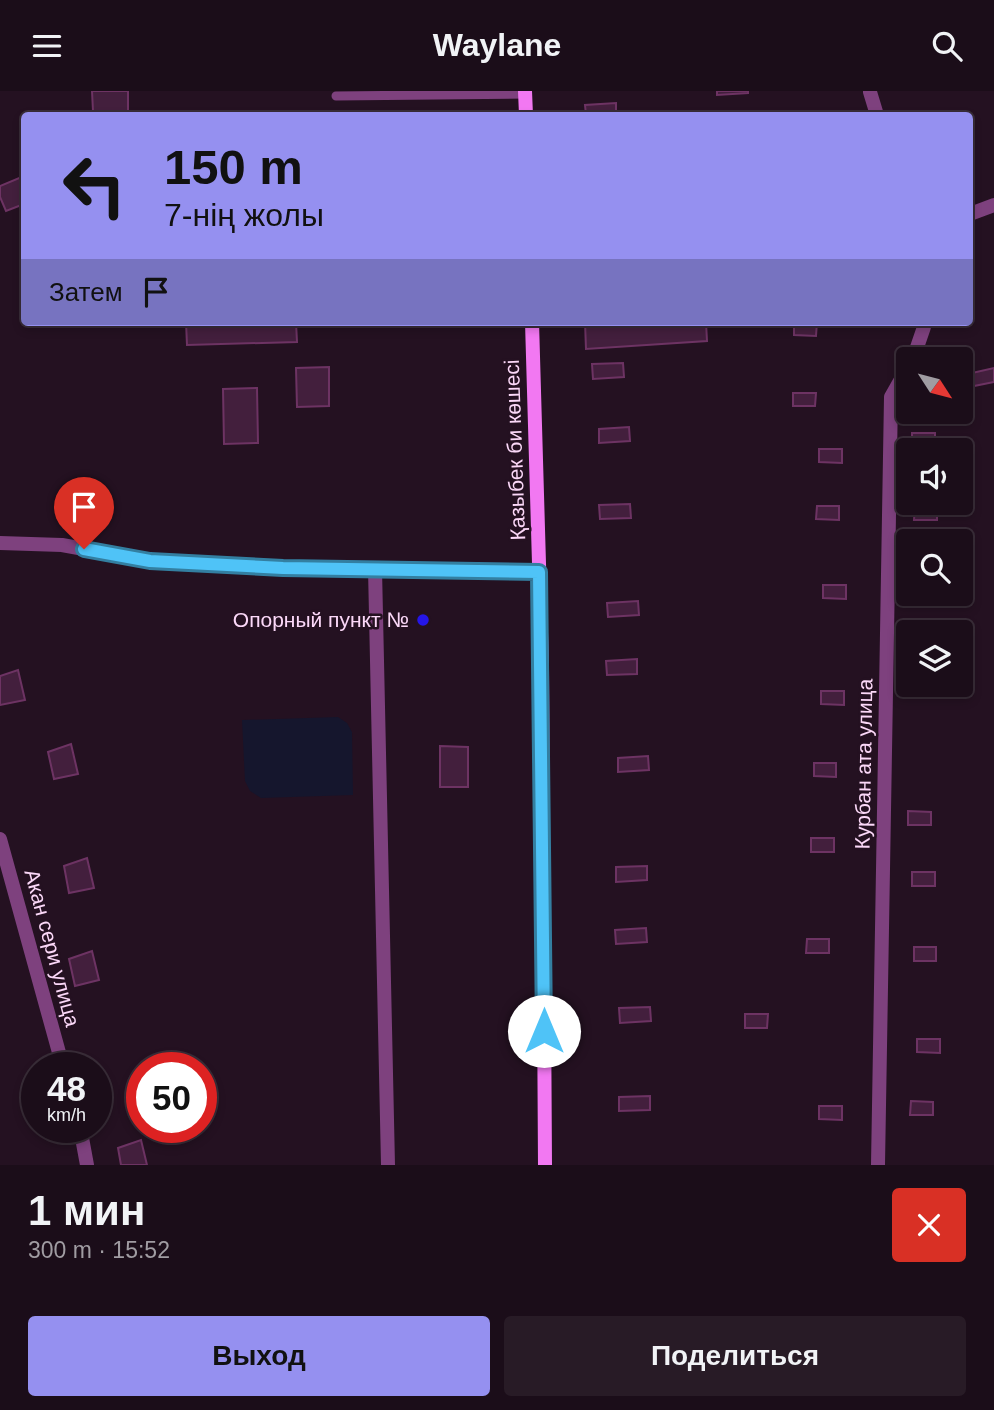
<!DOCTYPE html>
<html lang="ru">
<head>
<meta charset="utf-8">
<style>
  body { margin:0; font-family:Helvetica,sans-serif; background:#281b26; color:#f1f3f6; height:100vh; display:flex; flex-direction:column; font-size:26px; white-space:nowrap }
  * { box-sizing:border-box; margin:0 }
  p { font-size:23px; color:#a09ca2 }
  .icon { flex:none; width:38px; height:38px; fill:none; stroke:currentColor; stroke-width:2; stroke-linecap:round; stroke-linejoin:round }
  .map { position:relative; height:1074px; overflow:hidden }
  .drawer { display:flex; flex-direction:column; background:#1b0d19; flex:1 }
  .drawer>* { flex:none }
  .guide { position:absolute; left:21px; top:21px; width:952px; height:214px; border-radius:7px; box-shadow:0 4px 10px #0003,0 0 0 2px #392d38; background:#9590f0; color:#111; overflow:hidden }
  .needle { width:46px; rotate:126deg }
  .tools { position:absolute; left:896px; top:256px; display:grid; gap:14px }
  .tools a { display:grid; place-items:center; width:77px; height:77px; border-radius:7px; background:#1b0d19; box-shadow:0 4px 10px #0003,0 0 0 2px #392d38; font-size:35px }
  .speed { position:absolute; left:21px; top:961px; display:flex; gap:14px; font-size:35px; font-weight:700; text-align:center }
  .speed>* { display:grid; place-content:center; width:91px; height:91px; border-radius:50%; background:#1b0d19; box-shadow:0 4px 10px #0003,0 0 0 2px #392d38; line-height:1 }
  .speed small { font-size:18px; font-weight:400 }
  .speed .limit { border:10px solid #d22; background:#fff; color:#111 }
  .pin { position:absolute; display:grid; place-items:center; width:60px; height:60px; color:#fff; margin:-72px -30px; border-radius:50% 50% 50% 0; rotate:-45deg; box-shadow:0 0 7px #0007 }
  .pin .icon { rotate:45deg }
  .me { position:absolute; width:77px; margin:-38px; rotate:0deg; stroke-linejoin:round; filter:drop-shadow(0 0 5px #0008) }
  .turn { display:flex; align-items:center; gap:24px; height:147px; padding:0 28px; font-size:32px }
  .turn .icon { width:91px; height:91px; stroke-width:2.5 }
  .turn b { display:block; font-size:49px; line-height:60px }
  .then { display:flex; align-items:center; height:66px; padding:0 28px; background:#0003; gap:14px; font-size:26px }
  .round { display:grid; place-items:center; flex:none; width:74px; height:74px; border-radius:7px; background:#281b26 }
  .overview { display:flex; align-items:center; justify-content:space-between; height:119px; padding:0 28px }
  h1 { font-size:42px; font-weight:700; line-height:52px }
  .primary-button { display:flex; gap:14px; margin-top:auto; padding:14px 28px }
  .primary-button a { flex:1; height:80px; border-radius:7px; background:#9590f0; color:#111; font-size:28px; font-weight:700; line-height:80px; text-align:center }
  .primary-button a+a { background:#281b26; color:#f1f3f6 }
  header { display:flex; justify-content:space-between; align-items:center; height:91px; padding:0 28px; background:#1b0d19; font-size:32px; font-weight:700 }
  .map>svg:first-child { display:block }
  .green { fill:#15162d }
  .building { fill:#431f3d; stroke:#6d3363; stroke-width:2 }
  .lines { fill:none; stroke-linecap:round; stroke-linejoin:round }
  .lane { stroke:#7e417e; stroke-width:9 }
  .street { stroke:#7e417e; stroke-width:14 }
  .secondary { stroke:#f278f2; stroke-width:14 }
  .route-casing { stroke:#337fa1; stroke-width:18 }
  .route { stroke:#4fc3f7; stroke-width:12 }
  .poi-dot { fill:#2516e8; stroke:#241121; stroke-width:2.5 }
  .labels { text-anchor:middle; stroke-width:5; stroke-linejoin:round; paint-order:stroke }
  .street-label { font-size:21px; fill:#fbd8f8; stroke:#241121 }
  .poi-label { font-size:21px; fill:#fbd8f8; stroke:#241121; text-anchor:end }
</style>
</head>
<body>
<header><svg class="icon" aria-label="menu" viewBox="0 0 24 24"><path d="M4 6h16M4 12h16M4 18h16"/></svg>Waylane<svg class="icon" aria-label="search" viewBox="0 0 24 24"><circle cx="10" cy="10" r="6"/><path d="M15 15l6 6"/></svg></header>
<div class="map">
<svg width="994" height="1074" viewBox="0 0 994 1074">
  <rect width="100%" height="100%" fill="#241121"/>
  <path class="green" d="M338,626L347,632L352,641L353,704L261,707L250,700L245,690L242,629Z"/>
  <g class="building">
    <path d="M92,0H128V21L93,20Z"/>
    <path d="M717,0H748V2L717,4Z"/>
    <path d="M616,12V24H586L585,14Z"/>
    <path d="M24,85V113L6,120L0,106V95Z"/>
    <path d="M186,231H296L297,251L187,254Z"/>
    <path d="M585,231H706L707,250L586,258Z"/>
    <path d="M794,231H817L816,245L794,244Z"/>
    <path d="M623,272L624,286L593,288L592,273Z"/>
    <path d="M329,276V315L297,316L296,277Z"/>
    <path d="M994,277V291L974,295L972,282Z"/>
    <path d="M257,297L258,352L224,353L223,298Z"/>
    <path d="M793,302H816L815,315H793Z"/>
    <path d="M629,336L630,350L599,352V338Z"/>
    <path d="M912,342H935V356L912,355Z"/>
    <path d="M819,358H842V372L819,371Z"/>
    <path d="M630,413L631,427L600,428L599,414Z"/>
    <path d="M817,415H839V429L816,428Z"/>
    <path d="M915,415H937V429H914Z"/>
    <path d="M823,494H846V508L823,507Z"/>
    <path d="M638,510L639,524L608,526L607,512Z"/>
    <path d="M637,568V583L607,584L606,570Z"/>
    <path d="M18,579L25,609L0,614V585Z"/>
    <path d="M821,600H844V614L821,613Z"/>
    <path d="M71,653L78,683L54,688L48,661Z"/>
    <path d="M440,655L468,656V696H440Z"/>
    <path d="M648,665L649,679L618,681V667Z"/>
    <path d="M814,672H836V686L814,685Z"/>
    <path d="M908,720L931,721V734H908Z"/>
    <rect x="811" y="747" width="23" height="14"/>
    <path d="M87,767L94,797L69,802L64,775Z"/>
    <path d="M647,775V789L616,791V776Z"/>
    <rect x="912" y="781" width="23" height="14"/>
    <path d="M646,837L647,851L616,853L615,839Z"/>
    <path d="M807,848H829V862H806Z"/>
    <rect x="914" y="856" width="22" height="14"/>
    <path d="M92,860L99,889L75,895L69,868Z"/>
    <path d="M650,916L651,930L620,932L619,917Z"/>
    <path d="M745,923H768L767,937H745Z"/>
    <path d="M917,948H940V962L917,961Z"/>
    <path d="M650,1005V1019L619,1020V1006Z"/>
    <path d="M911,1010L933,1011V1024H910Z"/>
    <path d="M819,1015H842V1029L819,1028Z"/>
    <path d="M141,1049L147,1074H121L118,1057Z"/>
  </g>
  <g class="lines">
    <path class="lane" d="M336,5L526,3"/>
    <g class="street">
      <path d="M870,1L877,24"/>
      <path d="M970,123L994,114"/>
      <path d="M913,268L924,236L923,231"/>
      <path d="M0,452L62,454L150,470L283,477L539,481"/>
      <path d="M375,478L388,1074"/>
      <path d="M0,748L63,976"/>
      <path d="M80,1036L87,1074"/>
      <path d="M878,1074L891,306L908,276"/>
    </g>
    <g class="secondary">
      <path d="M525,0L526,24"/>
      <path d="M532,231L542,576L545,1074"/>
    </g>
  </g>
  <g class="lines">
    <g class="route-casing">
      <path id="route" d="M84,458L150,470L283,477L539,481L544,940"/>
    </g>
    <use href="#route" class="route"/>
  </g>
  <circle class="poi-dot" cx="423" cy="529" r="7"/>
  <g class="labels">
    <g class="street-label">
      <text transform="translate(515 359) rotate(-92)" y="7">Қазыбек би көшесі</text>
      <text transform="translate(864 673) rotate(-89)" y="7">Курбан ата улица</text>
      <text transform="translate(52 857) rotate(75)" y="7">Акан сери улица</text>
    </g>
    <g class="poi-label">
      <text x="409" y="536">Опорный пункт №</text>
    </g>
  </g>
</svg>
<div class="tools">
<a><svg class="needle" viewBox="-14 -14 28 28"><path d="M0-13l5 13h-10z" fill="#e53935"/><path d="M0 13l5-13h-10z" fill="#a09ca2"/></svg></a>
<a><svg class="icon" aria-label="sound" viewBox="0 0 24 24"><path d="M4 9h4l5-4v14l-5-4H4zM17 9q2 3 0 6"/></svg></a>
<a><svg class="icon" aria-label="search" viewBox="0 0 24 24"><circle cx="10" cy="10" r="6"/><path d="M15 15l6 6"/></svg></a>
<a><svg class="icon" aria-label="layers" viewBox="0 0 24 24"><path d="M12 4l9 5-9 5-9-5zM3 14l9 5 9-5"/></svg></a>
</div>
<div class="speed"><div>48<small>km/h</small></div><div class="limit">50</div></div>
<div class="pin" style="left:84px;top:458px;background:#d93025"><svg class="icon" aria-label="arrive" viewBox="0 0 24 24"><path d="M6 21V4h12l-3 4 3 4H6"/></svg></div>
<svg class="me" style="left:544px;top:940px" viewBox="-20 -20 40 40"><circle r="19" fill="#fff"/><path d="M0-13L10 11 0 6-10 11z" fill="#4fc3f7"/></svg>
<div class="guide">
<div class="turn"><svg class="icon" aria-label="left" viewBox="0 0 24 24"><path d="M17 20v-9H6M10 6l-5 5 5 5"/></svg><div><b>150 m</b>7-нің жолы</div></div>
<div class="then">Затем<svg class="icon" aria-label="arrive" viewBox="0 0 24 24"><path d="M6 21V4h12l-3 4 3 4H6"/></svg></div>
</div>
</div>
<section class="drawer">
<div class="overview"><div><h1>1 мин</h1><p>300 m · 15:52</p></div><a class="round" style="background:#d93025;color:#fff"><svg class="icon" aria-label="close" viewBox="0 0 24 24"><path d="M6 6l12 12M18 6L6 18"/></svg></a></div>
<div class="primary-button"><a>Выход</a><a>Поделиться</a></div>
</section>
</body>
</html>
